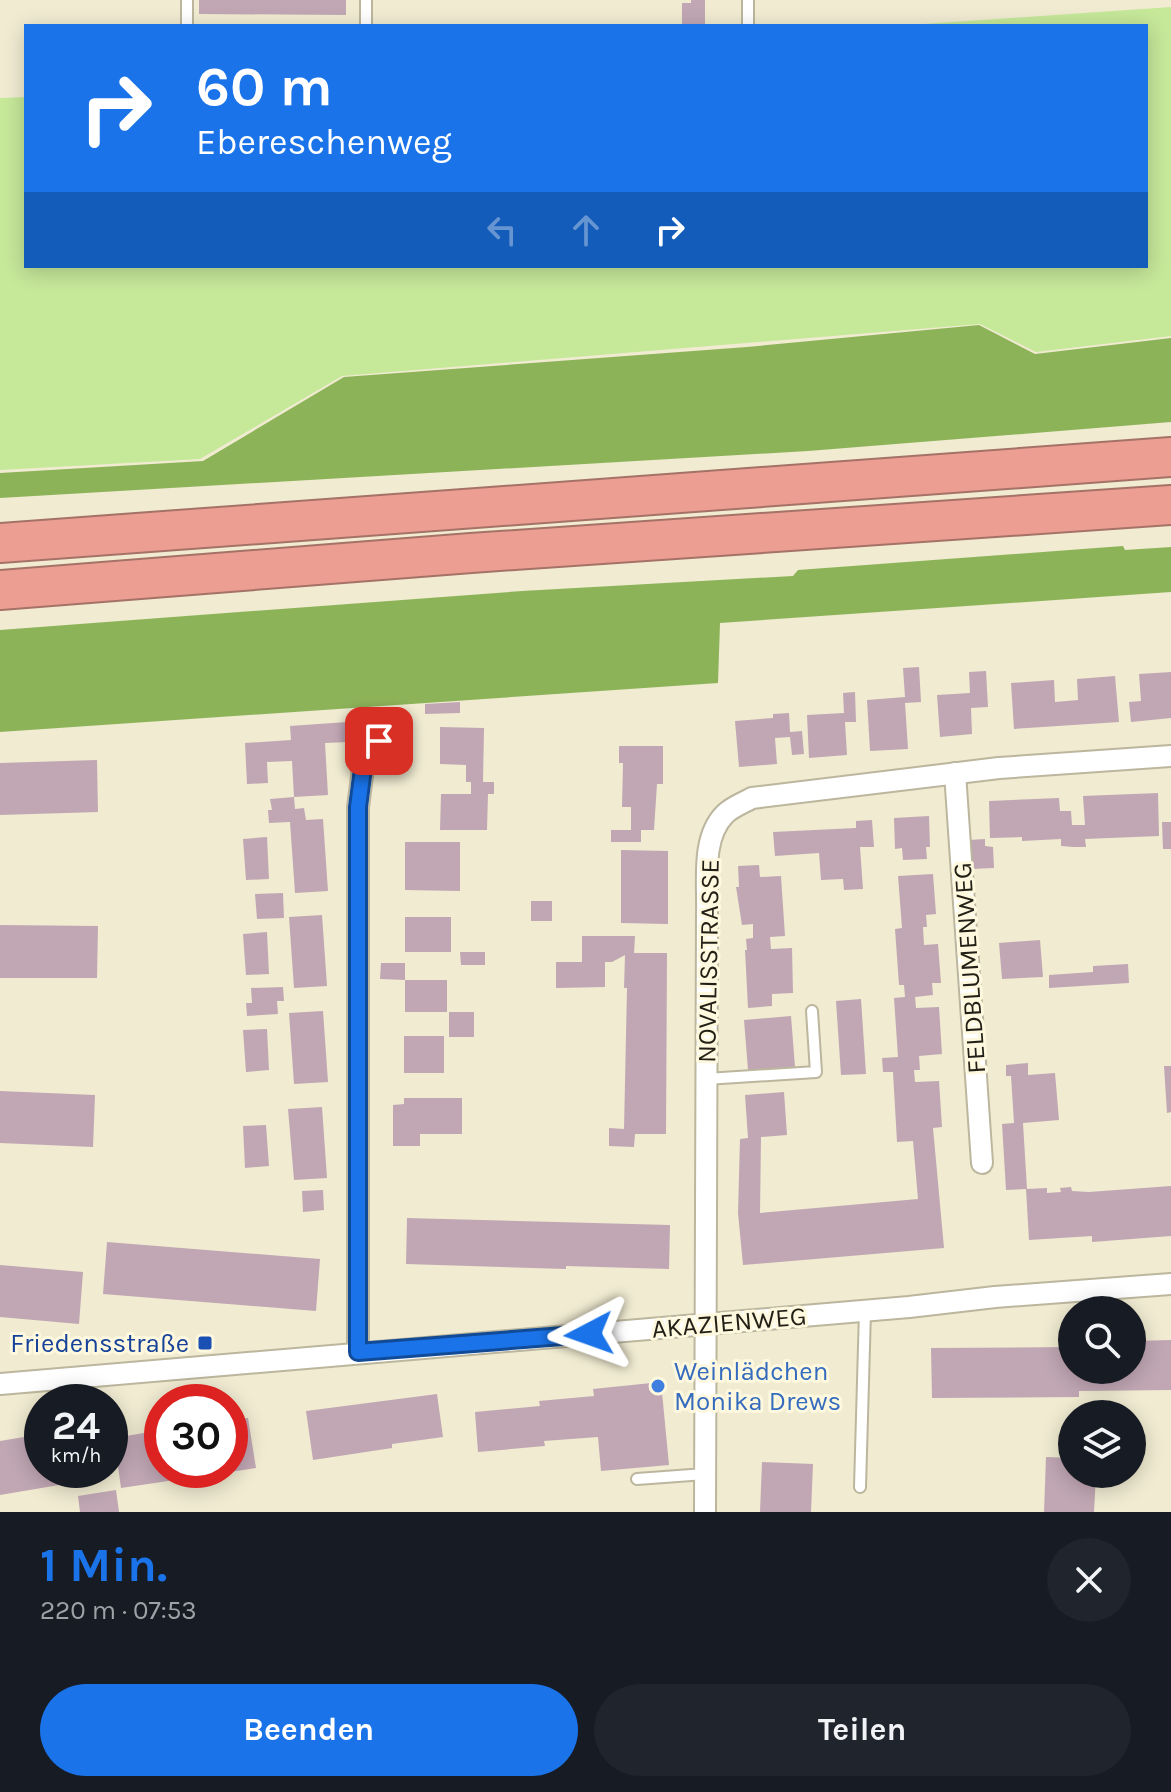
<!DOCTYPE html>
<html lang="de">
<head>
<meta charset="utf-8">
<style>
  body { margin:0; font-family:Karla,sans-serif; background:#20242c; color:#f1f3f6; height:100vh; display:flex; flex-direction:column; font-size:30px; white-space:nowrap }
  * { box-sizing:border-box; margin:0 }
  p { font-size:26px; color:#9ea1a6 }
  .icon { flex:none; width:44px; height:44px; fill:none; stroke:currentColor; stroke-width:2; stroke-linecap:round; stroke-linejoin:round }
  .map { position:relative; height:1512px; overflow:hidden }
  .sheet { display:flex; flex-direction:column; background:#171b24; flex:1 }
  .sheet>* { flex:none }
  .hud { position:absolute; left:24px; top:24px; width:1124px; height:244px; border-radius:0px; box-shadow:0 4px 20px #0003; background:#1a73e8; color:#fff; overflow:hidden }
  .controls { position:absolute; left:1058px; top:1296px; display:grid; gap:16px }
  .controls a { display:grid; place-items:center; width:88px; height:88px; border-radius:50%; background:#171b24; box-shadow:0 4px 20px #0003; font-size:40px }
  .speed { position:absolute; left:24px; top:1384px; display:flex; gap:16px; font-size:40px; font-weight:700; text-align:center }
  .speed>* { display:grid; place-content:center; width:104px; height:104px; border-radius:50%; background:#171b24; box-shadow:0 4px 20px #0003; line-height:1 }
  .speed small { font-size:20px; font-weight:400 }
  .speed .limit { border:12px solid #d22; background:#fff; color:#111 }
  .pin { position:absolute; display:grid; place-items:center; width:68px; height:68px; color:#fff; margin:-34px; border-radius:16px; box-shadow:0 4px 12px #0006 }
  .me { position:absolute; width:88px; margin:-44px; rotate:266deg; stroke-linejoin:round; filter:drop-shadow(0 0 6px #0008) }
  .turn { display:flex; align-items:center; gap:28px; height:168px; padding:0 40px; font-size:36px }
  .turn .icon { width:104px; height:104px; stroke-width:2.5 }
  .turn b { display:block; font-size:56px; line-height:68px }
  .lanes { display:flex; align-items:center; height:76px; padding:0 40px; background:#0003; justify-content:center; gap:40px; direction:ltr }
  .lanes .off { opacity:.35 }
  .round { display:grid; place-items:center; flex:none; width:84px; height:84px; border-radius:42px; background:#20242c }
  .headline { display:flex; align-items:center; justify-content:space-between; height:136px; padding:0 40px }
  h1 { font-size:48px; font-weight:700; line-height:60px; color:#1a73e8 }
  .cta { display:flex; gap:16px; margin-top:auto; padding:16px 40px }
  .cta a { flex:1; height:92px; border-radius:48px; background:#1a73e8; color:#fff; font-size:32px; font-weight:700; line-height:92px; text-align:center }
  .cta a+a { background:#20242c; color:#f1f3f6 }
  .map>svg:first-child { display:block }
  .green { fill:#c5e899 }
  .forest { fill:#8db359 }
  .building { fill:#c1a7b4 }
  .lines { fill:none; stroke-linecap:round; stroke-linejoin:round }
  .service-casing { stroke:#bbb69d; stroke-width:14 }
  .minor-casing { stroke:#bbb69d; stroke-width:24 }
  .motorway-casing { stroke:#a57267; stroke-width:42 }
  .service { stroke:#fff; stroke-width:10 }
  .minor { stroke:#fff; stroke-width:20 }
  .motorway { stroke:#ec9e92; stroke-width:38 }
  .route-casing { stroke:#114b97; stroke-width:20 }
  .route { stroke:#1a73e8; stroke-width:14 }
  .transit-dot { fill:#1a4fb4; stroke:#fef8de; stroke-width:3 }
  .shop-dot { fill:#3f7fe0; stroke:#fef8de; stroke-width:3 }
  .labels { text-anchor:middle; stroke-width:6; stroke-linejoin:round; paint-order:stroke }
  .street-label { font-size:26px; fill:#211f16; stroke:#fef8de }
  .transit-label { font-size:26px; fill:#164399; stroke:#fef8de; text-anchor:end }
  .shop-label { font-size:26px; fill:#366cbe; stroke:#fef8de; text-anchor:start }
</style>
</head>
<body>
<div class="map">
<svg width="1171" height="1512" viewBox="0 0 1171 1512">
  <rect width="100%" height="100%" fill="#f0ebd1"/>
  <path class="green" d="M1171,7V336L1036,352L980,324L342,376L200,459L0,470V98L26,97V266H1146V26H895Z"/>
  <g class="forest">
    <path d="M979,325L1035,354L1171,338V422L808,451L0,498V473L203,461L344,377L747,347Z"/>
    <path d="M1123,546L1125,550L1171,547V592L720,623L718,683L0,732V630L522,591L793,576L798,570Z"/>
  </g>
  <g class="building">
    <path d="M199,0H346V15L199,14Z"/>
    <path d="M691,0H705V26H682V3H691Z"/>
    <path d="M919,667L921,702L905,703L908,749L870,751L867,700L905,697L903,668Z"/>
    <path d="M986,671L988,707L971,708L972,734L940,737L937,695L970,693L969,672Z"/>
    <path d="M1171,672V718L1131,722L1129,702L1141,701L1139,674Z"/>
    <path d="M1115,676L1119,722L1014,729L1011,683L1054,680L1055,702L1078,700L1077,679Z"/>
    <path d="M855,692L856,722H845L847,755L809,758L807,715L844,713L843,693Z"/>
    <path d="M460,702V713L425,714V704Z"/>
    <path d="M789,713L790,732L802,731L804,754L792,755L790,737L775,738L777,764L739,767L735,721L773,718V714Z"/>
    <path d="M347,722L348,742L325,743L328,795L294,797L295,809L304,808L306,820L323,819L328,891L295,893L290,822L269,823L268,810H272L270,799L294,797L292,761L267,762L268,783L247,784L245,743L291,740L290,726Z"/>
    <path d="M440,727L484,728L483,782H494V794H488L487,830H440L441,794H471V782H466V765L440,764Z"/>
    <path d="M619,746H663V784H657L654,830H641V842H611V830H631V807H622L623,763H619Z"/>
    <path d="M97,760L98,812L0,815V763Z"/>
    <path d="M1158,793L1159,836L1085,839L1086,847H1073L1061,846V839L1022,841V837L990,838L989,801L1059,798L1060,811H1071L1072,825H1085L1083,796Z"/>
    <path d="M929,816L930,847H926L927,859L903,860L902,848L895,849L894,818Z"/>
    <path d="M872,820L874,847H860L863,889L844,890L843,879L821,880L819,853L775,856L773,832L856,828V821Z"/>
    <path d="M1162,822H1171V849H1163Z"/>
    <path d="M267,837L269,879L246,880L243,839Z"/>
    <path d="M985,839V846L993,847L994,868L972,869L969,840Z"/>
    <path d="M405,842H460V891L405,890Z"/>
    <path d="M621,850L668,851V924L621,923Z"/>
    <path d="M759,865L760,877L781,876L785,936L770,937L771,949L792,948L793,993L772,994V1006L748,1008L745,950H747L746,939L753,938V924L742,925L736,887H739L738,866Z"/>
    <path d="M933,874L936,914L926,915L927,927H923L924,945L938,944L941,983H932L933,995L915,997L916,1008L939,1007L942,1054L919,1056L920,1070H914L915,1082L939,1081L942,1127L933,1128L944,1248L743,1265L738,1213L740,1139L748,1138L745,1095L784,1092L787,1135L761,1137L760,1213L918,1199L913,1141L897,1142L893,1072H883L882,1058L898,1057L894,998L905,997L904,985H899L895,929L902,928L898,876Z"/>
    <path d="M283,893L284,918L257,919L255,894Z"/>
    <rect x="531" y="901" width="21" height="20"/>
    <path d="M322,915L327,986L294,988L289,917Z"/>
    <rect x="405" y="917" width="46" height="35"/>
    <path d="M0,925L98,926L97,978H0Z"/>
    <path d="M267,932L269,974L246,975L243,934Z"/>
    <path d="M582,936H635L634,953H667L666,1134H635L634,1147L609,1146V1128L624,1129L627,988H624L625,955L612,962H605V987L556,988V962H582Z"/>
    <path d="M1040,940L1043,977L1002,979L999,943Z"/>
    <path d="M460,952H485V965H461Z"/>
    <path d="M381,963H405V980L380,979Z"/>
    <path d="M1128,964L1129,983L1049,988V975L1093,972V966Z"/>
    <rect x="405" y="980" width="42" height="32"/>
    <path d="M283,987L284,1001H277L278,1014L247,1016L246,1003H252L251,988Z"/>
    <path d="M861,999L866,1074L841,1075L836,1001Z"/>
    <path d="M323,1011L328,1082L294,1084L289,1013Z"/>
    <rect x="449" y="1012" width="25" height="25"/>
    <path d="M791,1016L795,1067L748,1070L744,1020Z"/>
    <path d="M267,1029L269,1070L246,1072L243,1030Z"/>
    <rect x="404" y="1036" width="40" height="37"/>
    <path d="M1028,1063V1075L1055,1073L1059,1120L1023,1123L1027,1189L1006,1190L1002,1124L1014,1123L1011,1076H1006V1065Z"/>
    <path d="M1164,1066H1171V1112L1167,1113Z"/>
    <path d="M0,1091L95,1095L93,1147L0,1143Z"/>
    <path d="M404,1098H462V1134H420V1146H393V1105L404,1104Z"/>
    <path d="M322,1107L327,1178L294,1180L288,1109Z"/>
    <path d="M266,1125L269,1166L245,1168L243,1126Z"/>
    <path d="M1171,1186V1236L1092,1242V1236L1029,1240L1026,1189L1047,1188V1193L1061,1192L1060,1188L1071,1187L1072,1191L1089,1192Z"/>
    <path d="M323,1190L324,1210L303,1212L302,1191Z"/>
    <path d="M407,1218L670,1225L669,1269L566,1266V1269L406,1264Z"/>
    <path d="M107,1242L320,1259L316,1311L103,1294Z"/>
    <path d="M0,1265L83,1272L79,1324L0,1317Z"/>
    <path d="M1171,1340V1390L1079,1391V1397L932,1398L931,1348L1072,1347V1370H1132V1341Z"/>
    <path d="M661,1382L669,1465L601,1471L598,1437L544,1441L545,1446L478,1452L475,1412L540,1406L539,1401L594,1396L593,1389Z"/>
    <path d="M437,1394L443,1437L392,1444V1448L313,1460L306,1411Z"/>
    <path d="M248,1418L256,1468L230,1472V1420Z"/>
    <path d="M162,1430V1470L229,1472L121,1488L114,1438Z"/>
    <path d="M42,1434V1470H69L71,1483L0,1495V1441Z"/>
    <path d="M1046,1457L1072,1458V1474H1096L1094,1512H1044Z"/>
    <path d="M762,1462L813,1464L811,1512H760Z"/>
    <path d="M116,1490L119,1512H80L78,1496Z"/>
  </g>
  <g class="lines">
    <g class="service-casing">
      <g id="service">
        <path d="M748,0V26"/>
        <path d="M187,26V0"/>
        <path d="M366,26V0"/>
        <path d="M706,1079L816,1072L812,1011"/>
        <path d="M637,1479L705,1474"/>
        <path d="M860,1487L865,1311"/>
      </g>
    </g>
    <g class="minor-casing">
      <g id="minor">
        <path d="M955,773L982,1163"/>
        <path d="M358,1352V807L365,753L379,741L395,740"/>
        <path d="M0,1384L909,1307L995,1297L1171,1284"/>
        <path d="M705,1512L707,912C708,881 701,838 725,814C732,807 743,803 752,798L999,768L1171,756"/>
      </g>
    </g>
    <g class="motorway-casing">
      <g id="motorway">
        <path d="M0,543L1171,457"/>
        <path d="M0,590L471,553L1171,505"/>
      </g>
    </g>
    <use href="#service" class="service"/>
    <use href="#minor" class="minor"/>
    <use href="#motorway" class="motorway"/>
  </g>
  <g class="lines">
    <g class="route-casing">
      <path id="route" d="M379,741L365,753L358,807V1352L589,1334"/>
    </g>
    <use href="#route" class="route"/>
  </g>
  <rect class="transit-dot" x="197" y="1335" width="16" height="16" rx="4"/>
  <circle class="shop-dot" cx="658" cy="1386" r="8"/>
  <g class="labels">
    <g class="street-label">
      <text transform="translate(708 961) rotate(-89)" y="9">NOVALISSTRASSE</text>
      <text transform="translate(969 968) rotate(-94)" y="9">FELDBLUMENWEG</text>
      <text transform="translate(729 1322) rotate(-5)" y="9">AKAZIENWEG</text>
    </g>
    <g class="transit-label">
      <text x="189" y="1352">Friedensstraße</text>
    </g>
    <g class="shop-label">
      <text x="674" y="1380">Weinlädchen<tspan x="674" dy="30">Monika Drews</tspan></text>
    </g>
  </g>
</svg>
<div class="controls">
<a><svg class="icon" aria-label="search" viewBox="0 0 24 24"><circle cx="10" cy="10" r="6"/><path d="M15 15l6 6"/></svg></a>
<a><svg class="icon" aria-label="layers" viewBox="0 0 24 24"><path d="M12 4l9 5-9 5-9-5zM3 14l9 5 9-5"/></svg></a>
</div>
<div class="speed"><div>24<small>km/h</small></div><div class="limit">30</div></div>
<div class="pin" style="left:379px;top:741px;background:#d93025"><svg class="icon" aria-label="arrive" viewBox="0 0 24 24"><path d="M6 21V4h12l-3 4 3 4H6"/></svg></div>
<svg class="me" style="left:589px;top:1334px" viewBox="-20 -20 40 40"><path d="M0-17L14 15 0 8-14 15z" fill="#1a73e8" stroke="#fff" stroke-width="4"/></svg>
<div class="hud">
<div class="turn"><svg class="icon" aria-label="right" viewBox="0 0 24 24"><path d="M7 20v-9h11M14 6l5 5-5 5"/></svg><div><b>60 m</b>Ebereschenweg</div></div>
<div class="lanes"><svg class="icon off" aria-label="left" viewBox="0 0 24 24"><path d="M17 20v-9H6M10 6l-5 5 5 5"/></svg><svg class="icon off" aria-label="ahead" viewBox="0 0 24 24"><path d="M12 20V5M6 11l6-6 6 6"/></svg><svg class="icon" aria-label="right" viewBox="0 0 24 24"><path d="M7 20v-9h11M14 6l5 5-5 5"/></svg></div>
</div>
</div>
<section class="sheet">
<div class="headline"><div><h1>1 Min.</h1><p>220 m · 07:53</p></div><a class="round"><svg class="icon" aria-label="close" viewBox="0 0 24 24"><path d="M6 6l12 12M18 6L6 18"/></svg></a></div>
<div class="cta"><a>Beenden</a><a>Teilen</a></div>
</section>
</body>
</html>
